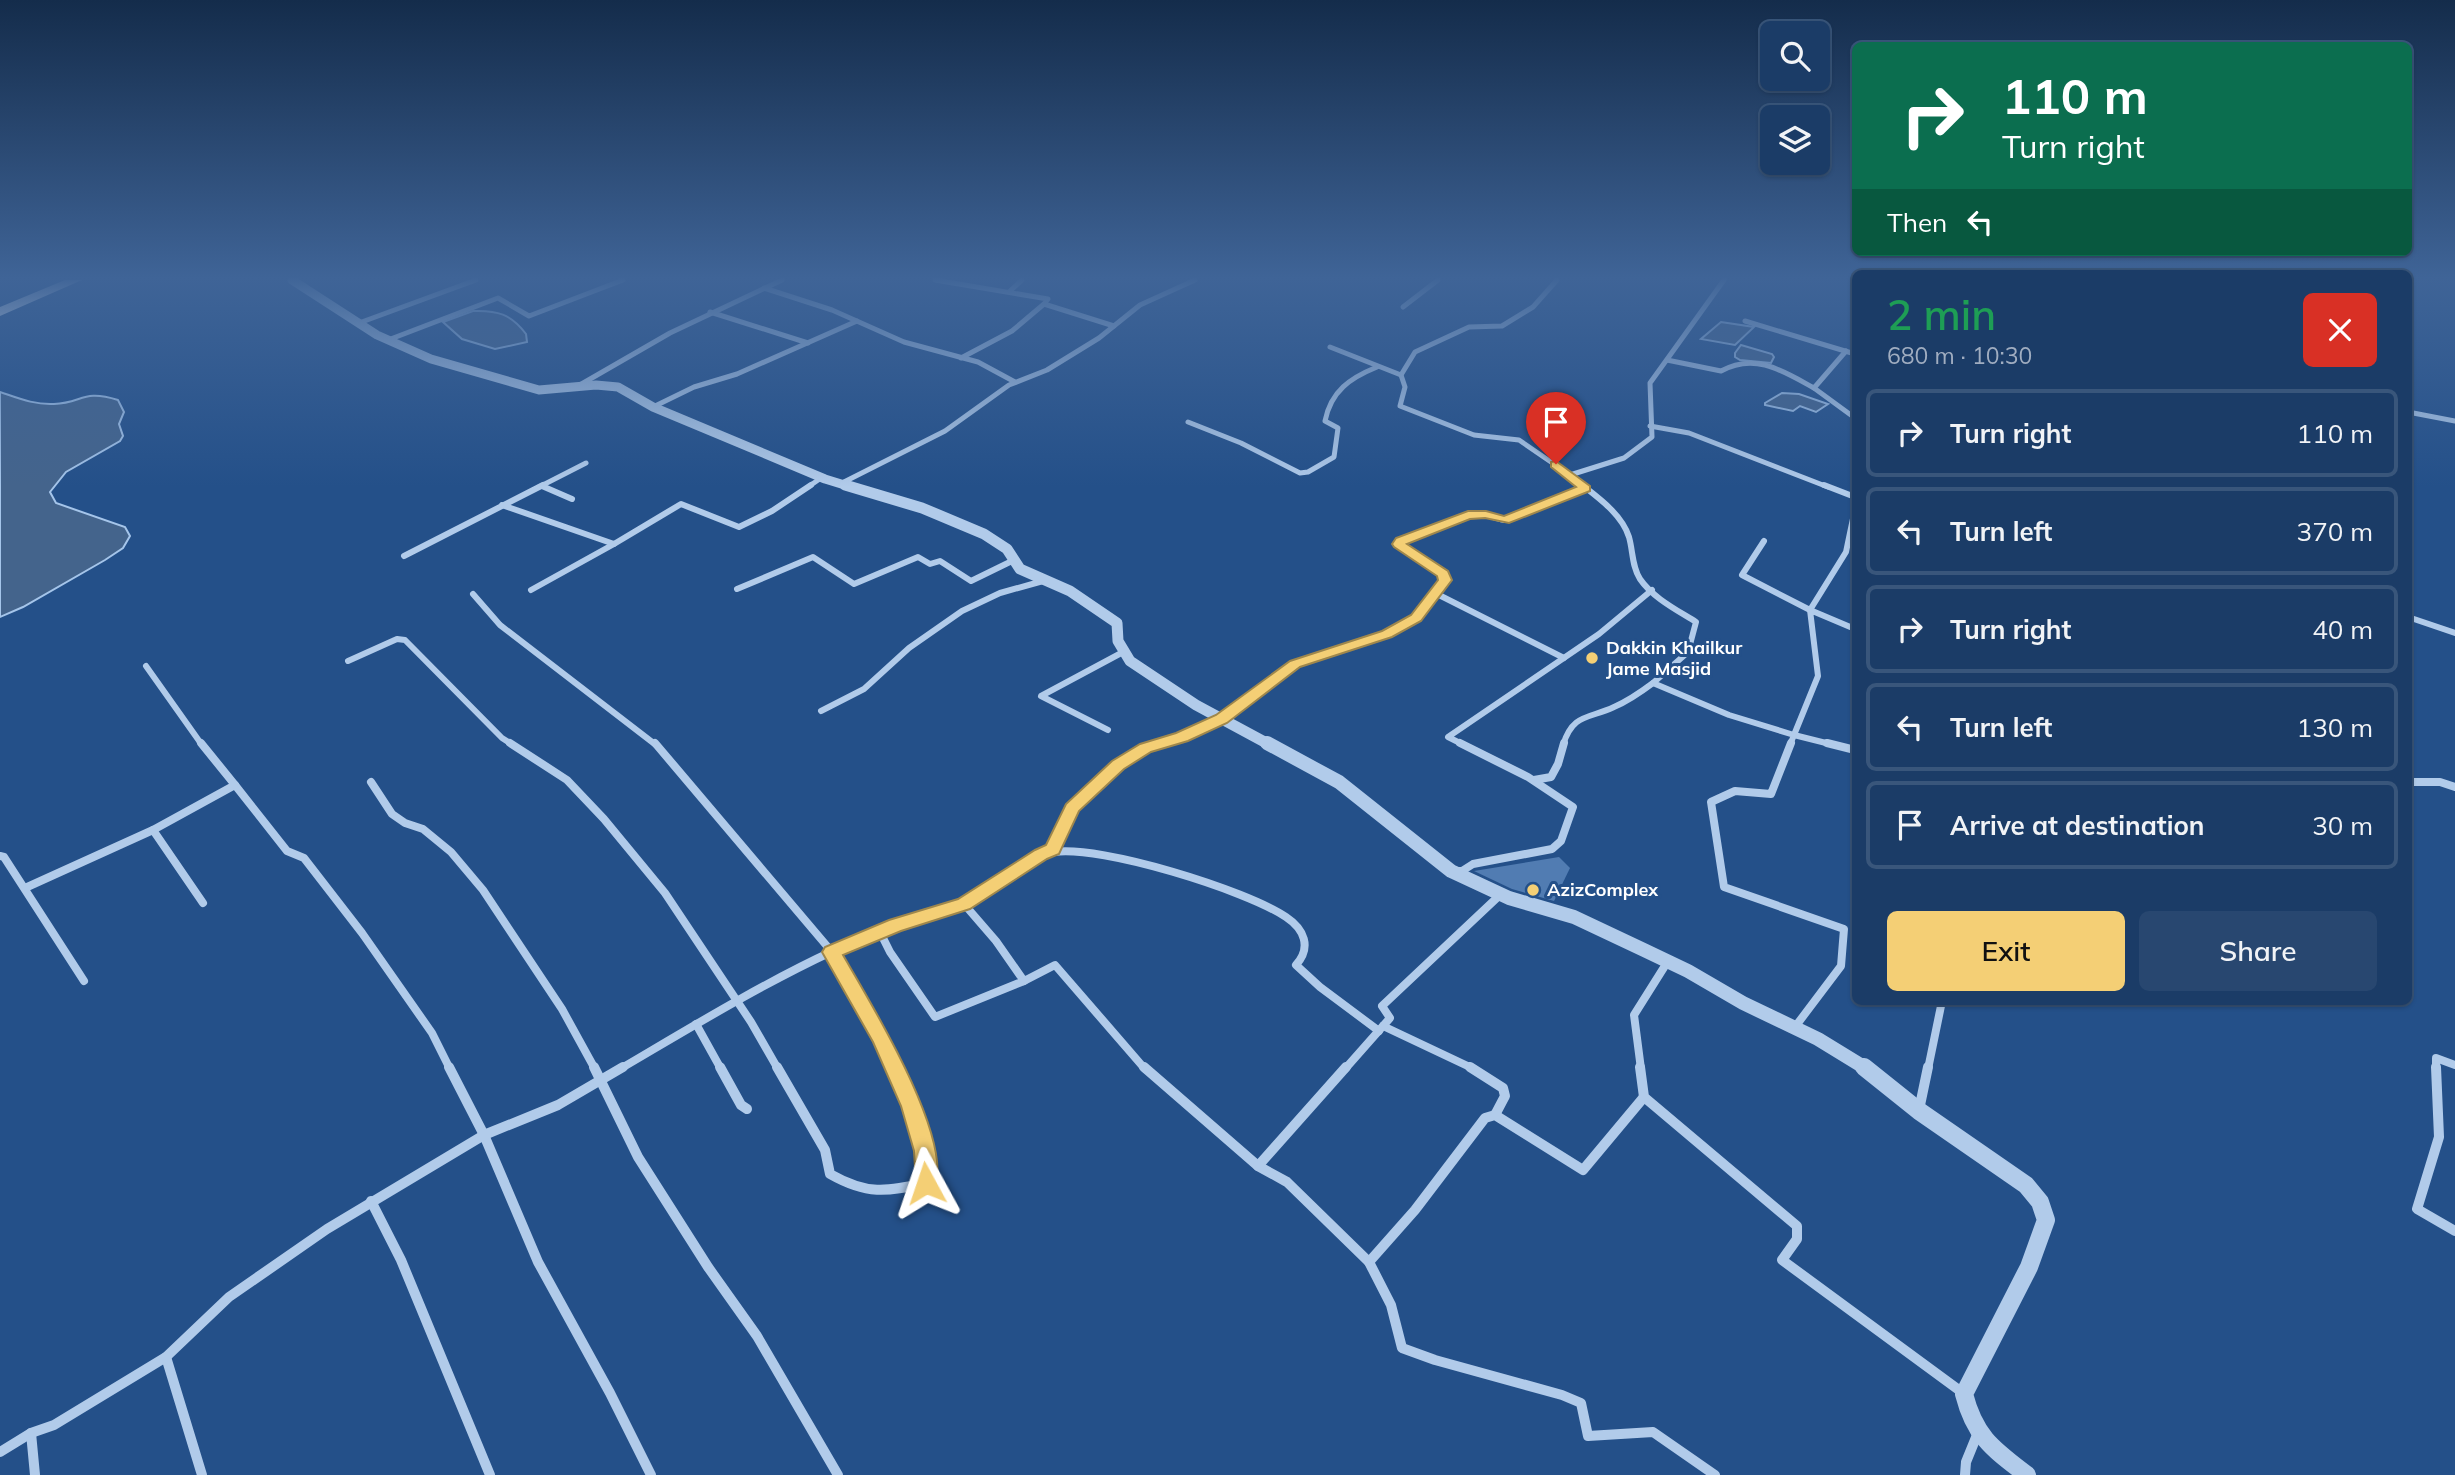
<!DOCTYPE html>
<html lang="en">
<head>
<meta charset="utf-8">
<style>
  body { margin:0; font-family:Mulish,sans-serif; background:#284770; color:#f1f3f6; height:100vh; display:flex; flex-direction:column; font-size:26px; white-space:nowrap }
  * { box-sizing:border-box; margin:0 }
  p { font-size:23px; color:#a0adc0 }
  .icon { flex:none; width:38px; height:38px; fill:none; stroke:currentColor; stroke-width:2; stroke-linecap:round; stroke-linejoin:round }
  .map { position:relative; flex:1; overflow:hidden }
  .details { position:absolute; left:1852px; top:270px; width:560px; height:735px; display:flex; flex-direction:column; background:#1b3c67; border-radius:10px; box-shadow:0 2px 5px #0004,0 0 0 2px #39567b }
  .details>* { flex:none }
  .banner { position:absolute; left:1852px; top:42px; width:560px; height:214px; border-radius:10px; box-shadow:0 2px 5px #0004,0 0 0 2px #39567b; background:#0b6e4f; color:#fff; overflow:hidden }
  .tools { position:absolute; left:1760px; top:21px; display:grid; gap:14px }
  .tools a { display:grid; place-items:center; width:70px; height:70px; border-radius:10px; background:#1b3c67; box-shadow:0 2px 5px #0004,0 0 0 2px #39567b; font-size:35px }
  .pin { position:absolute; display:grid; place-items:center; width:60px; height:60px; color:#fff; margin:-72px -30px; border-radius:50% 50% 50% 0; rotate:-45deg; box-shadow:0 0 7px #0007 }
  .pin .icon { rotate:45deg }
  .me { position:absolute; width:77px; margin:-38px; rotate:355deg; stroke-linejoin:round; filter:drop-shadow(0 0 5px #0008) }
  .turn { display:flex; align-items:center; gap:24px; height:147px; padding:0 35px; font-size:32px }
  .turn .icon { width:91px; height:91px; stroke-width:2.5 }
  .turn b { display:block; font-size:49px; line-height:60px }
  .then { display:flex; align-items:center; height:66px; padding:0 35px; background:#0003; gap:14px; font-size:26px }
  .round { display:grid; place-items:center; flex:none; width:74px; height:74px; border-radius:10px; background:#284770 }
  .overview { display:flex; align-items:center; justify-content:space-between; height:119px; padding:0 35px }
  h1 { font-size:42px; font-weight:600; line-height:52px; color:#1e9e55 }
  .button { display:flex; gap:14px; margin-top:auto; padding:14px 35px }
  .button a { flex:1; height:80px; border-radius:10px; background:#f4cf75; color:#111; font-size:28px; font-weight:600; line-height:80px; text-align:center }
  .button a+a { background:#284770; color:#f1f3f6 }
  ul { padding:0; list-style:none }
  li { display:flex; align-items:center; gap:21px; height:88px; margin:0 14px 10px; padding:0 21px; border:4px solid #39567b; border-radius:10px }
  li div { flex:1 }
  li b { display:block; font-size:26px }
  li em { font-style:normal }
  .map>svg:first-child { display:block }
  .water { fill:#44648c; stroke:#a5c5ea; stroke-width:2 }
  .building { fill:#517cb2 }
  .lines { fill:none; stroke-linecap:round; stroke-linejoin:round }
  .minor-far3 { stroke:#b1cbea; stroke-width:5 }
  .minor-far2 { stroke:#b1cbea; stroke-width:6 }
  .minor-far1 { stroke:#b1cbea; stroke-width:8 }
  .minor { stroke:#b1cbea; stroke-width:10 }
  .tertiary-far3 { stroke:#b1cbea; stroke-width:9 }
  .tertiary-far2 { stroke:#b1cbea; stroke-width:11 }
  .tertiary-far1 { stroke:#b1cbea; stroke-width:14 }
  .tertiary { stroke:#b1cbea; stroke-width:18 }
  .trunk { fill:#fafcfe; fill-rule:evenodd }
  .route { fill:#f4cf75; stroke:#9f874c; stroke-width:2 }
  .poi-dot { fill:#f4cf75; stroke:#245089; stroke-width:2.5 }
  .labels { text-anchor:middle; stroke-width:6; stroke-linejoin:round; paint-order:stroke }
  .poi-label { font-size:18px; font-weight:bold; fill:#fff; stroke:#245089; text-anchor:start }
</style>
</head>
<body>
<div class="map">
<svg width="2455" height="1475" viewBox="0 0 2455 1475">
  <rect width="100%" height="100%" fill="#245089"/>
  <g class="water">
    <path d="M473,311C497,310 511,314 526,334L527,342L495,349L462,339L443,322Z"/>
    <path d="M1721,322L1754,327L1735,345L1701,339Z"/>
    <path d="M1741,345L1772,354L1774,357L1771,363L1740,360L1735,357V353Z"/>
    <path d="M0,392C18,398 34,405 54,404C83,403 82,389 118,400L124,412L119,424L123,436L120,441L66,472L50,492L56,503L125,527L130,536L123,548L105,560L23,607L0,617Z"/>
    <path d="M1782,393L1799,394L1828,404L1816,412L1800,406L1793,411L1765,405V403Z"/>
  </g>
  <path class="building" d="M1559,857L1570,868L1554,901L1512,889L1474,871Z"/>
  <g class="lines">
    <g class="minor-far3">
      <path d="M935,280L1048,299L1044,304L1114,326"/>
      <path d="M764,288L832,310L904,342L978,362L1015,382"/>
      <path d="M1010,291L1022,280"/>
      <path d="M1403,307L1438,280"/>
      <path d="M710,312L808,343"/>
      <path d="M1745,321L1855,354"/>
      <path d="M359,323L476,280"/>
      <path d="M388,340L498,298L529,316L623,280"/>
      <path d="M1330,347L1401,375L1405,387L1400,406L1474,435L1519,440L1570,475L1624,458L1652,437L1650,383L1724,280"/>
      <path d="M961,358L1012,331L1044,304"/>
      <path d="M1667,360L1721,371C1755,352 1783,371 1814,388L1846,351"/>
      <path d="M1401,375L1415,352L1469,327L1502,326L1533,307L1557,280"/>
      <path d="M578,386L670,333L782,280"/>
      <path d="M1814,388L1855,418"/>
      <path d="M653,407L694,387L737,374L857,321"/>
      <path d="M2408,412L2455,421"/>
      <path d="M1188,422L1241,443L1300,473L1308,472L1334,457L1338,428L1325,421C1331,391 1350,378 1377,367"/>
      <path d="M1650,426L1689,433L1828,487"/>
      <path d="M1570,475L1585,487"/>
      <path d="M840,484L945,431L1009,385L1047,370L1099,338L1140,305L1195,280"/>
      <path d="M539,487L586,463"/>
      <path d="M808,487L821,478"/>
    </g>
    <g class="minor-far2">
      <path d="M1582,485C1600,499 1622,515 1629,537C1633,551 1632,567 1640,579C1653,598 1677,610 1696,622L1688,652L1653,683L1729,715L1794,735L1790,745"/>
      <path d="M1824,485L1855,497"/>
      <path d="M542,486L572,499"/>
      <path d="M502,505L614,544L681,504L739,527L772,511L811,485"/>
      <path d="M1764,541L1742,575L1810,610L1846,552L1855,509"/>
      <path d="M404,556L543,485"/>
      <path d="M737,589L813,557L854,584L918,557L930,564L940,561L971,581L1014,560"/>
      <path d="M531,590L614,544"/>
      <path d="M1435,593L1564,658"/>
      <path d="M473,594L500,625L656,745"/>
      <path d="M2408,617L2455,633"/>
      <path d="M348,661L397,639L405,640L502,738L513,745"/>
      <path d="M146,666L202,745"/>
      <path d="M821,711L864,689L909,648L962,611L1000,593L1043,581"/>
      <path d="M1108,730L1041,696L1125,651"/>
      <path d="M1156,745L1182,737L1221,719L1295,664L1387,634L1416,618L1445,580L1443,574L1398,544L1400,541L1468,515H1486L1504,520L1586,488"/>
      <path d="M1464,745L1448,737L1599,634L1652,590"/>
      <path d="M1563,745C1573,713 1589,719 1614,707C1628,701 1641,692 1653,683"/>
      <path d="M1834,745L1794,735L1818,676L1810,610L1855,629"/>
    </g>
    <g class="minor-far1">
      <path d="M201,743L235,785"/>
      <path d="M510,743L567,780L604,819L665,893L751,1022L778,1069"/>
      <path d="M655,743L832,952L881,1038L895,1069"/>
      <path d="M1791,743L1771,794L1735,791L1711,802L1724,887L1844,929L1841,966L1795,1027"/>
      <path d="M1827,743L1855,750"/>
      <path d="M1534,780L1551,777L1558,764L1564,743"/>
      <path d="M371,782L392,814L405,823L423,829L451,852L483,890L562,1009L595,1069"/>
      <path d="M2408,782H2440L2455,787"/>
      <path d="M153,830L203,903"/>
      <path d="M1053,850C1059,837 1064,822 1071,810C1085,787 1135,751 1162,743"/>
      <path d="M0,856L4,857L84,981"/>
      <path d="M1455,871H1462L1473,864L1552,849L1561,841L1573,807L1528,777L1460,743"/>
      <path d="M25,888L153,830L235,785L287,851L304,858L362,933L432,1033L450,1069"/>
      <path d="M964,904L996,941L1024,981L1055,965L1145,1069"/>
      <path d="M880,932L890,952L935,1017L1024,981"/>
      <path d="M696,1024L721,1069"/>
      <path d="M1383,1026L1474,1069"/>
      <path d="M620,1069C690,1028 760,985 833,951C854,942 875,932 897,925C918,917 941,913 963,904C994,892 1020,857 1054,852C1101,845 1246,890 1286,917C1304,929 1312,947 1296,965L1320,987L1379,1031"/>
      <path d="M1345,1069L1390,1018L1382,1006L1501,894"/>
      <path d="M1641,1069L1634,1015L1668,961"/>
      <path d="M1928,1069L1942,1001"/>
      <path d="M2436,1069V1058L2455,1065"/>
    </g>
    <g class="minor">
      <path d="M449,1067L484,1135L538,1262L610,1393L651,1475"/>
      <path d="M594,1067L638,1157L708,1267L757,1336L838,1475"/>
      <path d="M720,1067L741,1105L747,1109"/>
      <path d="M777,1067L825,1150L830,1174C867,1195 886,1192 926,1183C925,1138 912,1108 894,1067"/>
      <path d="M1144,1067L1258,1166L1287,1182L1369,1262L1391,1305L1402,1348L1435,1360L1562,1395L1581,1403L1588,1436L1653,1432L1715,1475"/>
      <path d="M1470,1067L1503,1088L1505,1096L1495,1115"/>
      <path d="M1640,1067L1644,1097L1797,1226V1239L1782,1260L1963,1393"/>
      <path d="M2436,1067L2439,1137L2417,1209L2455,1231"/>
      <path d="M1919,1110L1928,1067"/>
      <path d="M1258,1166L1346,1067"/>
      <path d="M371,1201L401,1260L490,1475"/>
      <path d="M1369,1262L1415,1210L1485,1118L1495,1115L1583,1170L1644,1097"/>
      <path d="M166,1357L202,1475"/>
      <path d="M31,1433L35,1475"/>
      <path d="M0,1452L31,1433L54,1425L166,1357L229,1297L327,1229L484,1135L558,1105L623,1067"/>
      <path d="M1965,1475L1966,1462L1977,1435"/>
    </g>
    <path class="tertiary-far3" d="M292,280L377,335L431,359L539,390L596,385L618,387L653,407L825,479L851,487"/>
    <path class="tertiary-far2" d="M845,485L922,508L984,534L1007,549L1020,569L1070,591L1117,623L1118,641L1130,661L1196,705L1270,745"/>
    <path class="tertiary-far1" d="M1267,743L1339,782L1451,871L1509,898L1574,917L1644,950L1688,971L1743,1003L1818,1039L1867,1069"/>
    <path class="tertiary" d="M1864,1067L1919,1111L2026,1185L2040,1202L2046,1220L2029,1267L1964,1394C1975,1437 1993,1449 2027,1475"/>
    <path class="trunk" d="M65,280H82L0,316V307Z"/>
  </g>
  <linearGradient id="sky" x2="0" y2="1"><stop stop-color="#142c4b"/><stop offset="0.57" stop-color="#3f6497"/><stop offset="1" stop-color="#3f6497" stop-opacity="0"/></linearGradient>
  <rect width="2455" height="487" fill="url(#sky)"/>
  <path class="route" d="M1556,461L1590,486V491L1509,523L1485,518L1470,519L1407,544L1448,571L1452,580L1421,621L1392,637L1300,667L1227,723L1188,741L1151,752L1124,769L1079,811L1059,854L1047,859L970,909L901,931L843,955C869,1000 956,1141 934,1190L926,1193L919,1190L916,1183L914,1151L901,1106L873,1042L822,952L825,947L889,920L958,899L1035,850L1046,845L1066,804L1112,761L1140,744L1176,733L1216,715L1290,661L1382,631L1411,615L1438,580L1437,576L1394,547L1392,544L1396,538L1468,511H1486L1504,516L1576,487L1551,467V462Z"/>
  <g class="poi-dot">
    <circle cx="1592" cy="658" r="7"/>
    <circle cx="1533" cy="890" r="7"/>
  </g>
  <g class="labels">
    <g class="poi-label">
      <text x="1606" y="654">Dakkin Khailkur<tspan x="1606" dy="21">Jame Masjid</tspan></text>
      <text x="1547" y="896">AzizComplex</text>
    </g>
  </g>
</svg>
<div class="tools">
<a><svg class="icon" aria-label="search" viewBox="0 0 24 24"><circle cx="10" cy="10" r="6"/><path d="M15 15l6 6"/></svg></a>
<a><svg class="icon" aria-label="layers" viewBox="0 0 24 24"><path d="M12 4l9 5-9 5-9-5zM3 14l9 5 9-5"/></svg></a>
</div>
<div class="pin" style="left:1556px;top:464px;background:#d93025"><svg class="icon" aria-label="arrive" viewBox="0 0 24 24"><path d="M6 21V4h12l-3 4 3 4H6"/></svg></div>
<svg class="me" style="left:926px;top:1183px" viewBox="-20 -20 40 40"><path d="M0-17L14 15 0 8-14 15z" fill="#f4cf75" stroke="#fff" stroke-width="4"/></svg>
<div class="banner">
<div class="turn"><svg class="icon" aria-label="right" viewBox="0 0 24 24"><path d="M7 20v-9h11M14 6l5 5-5 5"/></svg><div><b>110 m</b>Turn right</div></div>
<div class="then">Then<svg class="icon" aria-label="left" viewBox="0 0 24 24"><path d="M17 20v-9H6M10 6l-5 5 5 5"/></svg></div>
</div>
<section class="details">
<div class="overview"><div><h1>2 min</h1><p>680 m · 10:30</p></div><a class="round" style="background:#d93025;color:#fff"><svg class="icon" aria-label="close" viewBox="0 0 24 24"><path d="M6 6l12 12M18 6L6 18"/></svg></a></div>
<ul>
<li><svg class="icon" aria-label="right" viewBox="0 0 24 24"><path d="M7 20v-9h11M14 6l5 5-5 5"/></svg><div><b>Turn right</b></div><em>110 m</em></li>
<li><svg class="icon" aria-label="left" viewBox="0 0 24 24"><path d="M17 20v-9H6M10 6l-5 5 5 5"/></svg><div><b>Turn left</b></div><em>370 m</em></li>
<li><svg class="icon" aria-label="right" viewBox="0 0 24 24"><path d="M7 20v-9h11M14 6l5 5-5 5"/></svg><div><b>Turn right</b></div><em>40 m</em></li>
<li><svg class="icon" aria-label="left" viewBox="0 0 24 24"><path d="M17 20v-9H6M10 6l-5 5 5 5"/></svg><div><b>Turn left</b></div><em>130 m</em></li>
<li><svg class="icon" aria-label="arrive" viewBox="0 0 24 24"><path d="M6 21V4h12l-3 4 3 4H6"/></svg><div><b>Arrive at destination</b></div><em>30 m</em></li>
</ul>
<div class="button"><a>Exit</a><a>Share</a></div>
</section>
</div>
</body>
</html>
